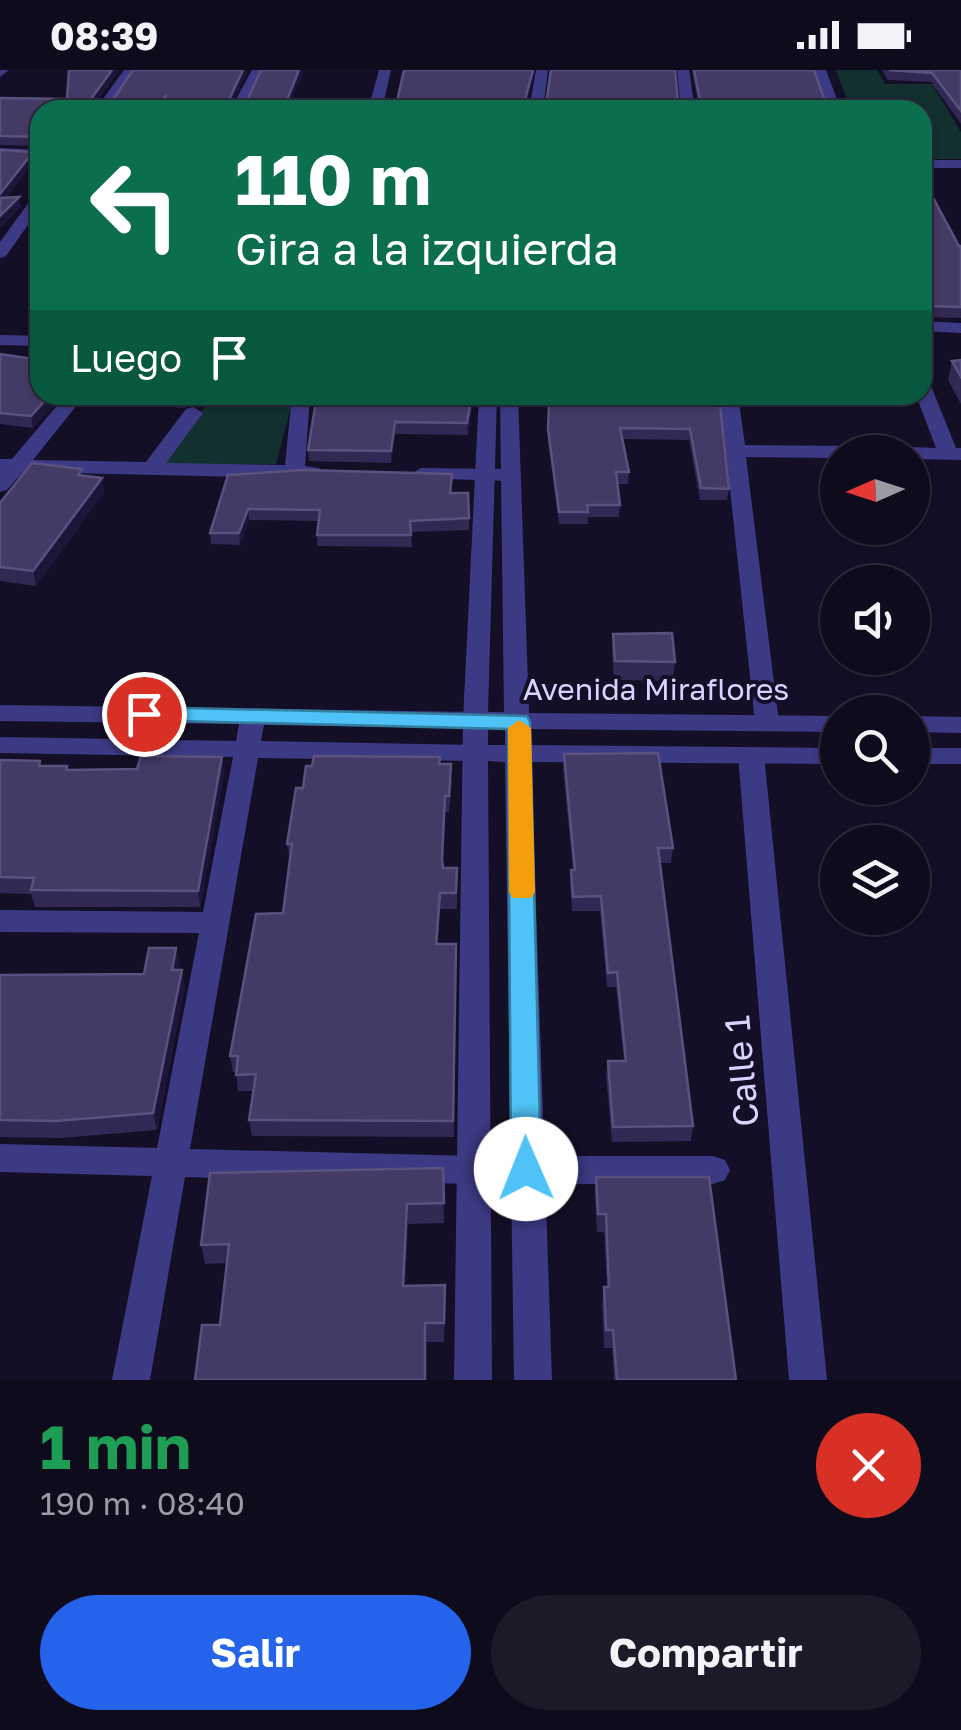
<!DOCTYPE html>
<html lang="es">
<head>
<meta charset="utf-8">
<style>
  body { margin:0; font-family:"Golos Text",sans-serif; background:#1c1929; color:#f1f3f6; height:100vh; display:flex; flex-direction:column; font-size:38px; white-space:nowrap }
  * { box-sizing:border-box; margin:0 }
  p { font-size:32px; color:#9b9ba3 }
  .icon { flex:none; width:55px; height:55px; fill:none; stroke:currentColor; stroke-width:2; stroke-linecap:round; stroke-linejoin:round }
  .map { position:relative; height:1310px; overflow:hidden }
  .panel { display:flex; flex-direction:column; background:#0e0b1c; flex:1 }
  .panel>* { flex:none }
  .hud { position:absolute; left:30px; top:30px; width:902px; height:305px; border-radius:30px; box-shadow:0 2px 8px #0004,0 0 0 2px #2e2b3b; background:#0b6e4f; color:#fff; overflow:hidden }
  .needle { width:65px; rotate:267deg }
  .controls { position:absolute; left:820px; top:365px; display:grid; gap:20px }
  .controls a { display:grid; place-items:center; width:110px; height:110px; border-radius:50%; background:#0e0b1c; box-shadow:0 2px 8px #0004,0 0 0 2px #2e2b3b; font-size:50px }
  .pin { position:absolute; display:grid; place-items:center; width:85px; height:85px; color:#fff; margin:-42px; border:5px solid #fff; border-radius:50%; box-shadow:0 2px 10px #0007 }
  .me { position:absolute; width:110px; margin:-55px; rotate:359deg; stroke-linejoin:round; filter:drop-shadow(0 0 8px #0008) }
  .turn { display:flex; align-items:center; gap:35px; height:210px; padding:0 40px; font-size:45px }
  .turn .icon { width:130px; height:130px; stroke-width:2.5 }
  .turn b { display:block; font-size:70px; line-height:85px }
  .then { display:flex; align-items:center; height:95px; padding:0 40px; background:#0003; gap:20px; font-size:38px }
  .round { display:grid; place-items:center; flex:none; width:105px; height:105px; border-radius:52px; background:#1c1929 }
  .overview { display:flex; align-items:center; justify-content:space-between; height:170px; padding:0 40px }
  h1 { font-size:60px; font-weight:700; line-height:75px; color:#1e9e55 }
  .button { display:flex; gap:20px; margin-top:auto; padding:20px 40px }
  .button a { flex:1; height:115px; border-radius:60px; background:#2563eb; color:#fff; font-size:40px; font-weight:700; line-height:115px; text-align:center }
  .button a+a { background:#1c1929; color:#f1f3f6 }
  .status { display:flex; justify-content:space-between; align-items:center; height:70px; padding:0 50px; background:#0e0b1c; direction:ltr }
  .status svg { height:28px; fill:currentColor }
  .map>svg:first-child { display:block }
  .green { fill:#12302f }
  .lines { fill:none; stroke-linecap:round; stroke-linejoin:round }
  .minor { fill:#3d3a85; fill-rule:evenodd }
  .tertiary { fill:#3d3a85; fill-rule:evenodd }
  .wall { fill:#312854 }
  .shaded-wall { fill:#1d163a }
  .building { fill:#433a66; stroke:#5a527e; stroke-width:2.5 }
  .route { fill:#4fc3f7; stroke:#337fa1; stroke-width:2.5 }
  .slow { fill:#f59e0b }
  .labels { text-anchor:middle; stroke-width:8; stroke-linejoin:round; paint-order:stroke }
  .street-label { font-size:30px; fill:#d9d4ff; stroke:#130f26 }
  .near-street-label { font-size:35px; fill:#d9d4ff; stroke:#130f26 }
</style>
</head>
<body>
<div class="status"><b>08:39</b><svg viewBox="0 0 49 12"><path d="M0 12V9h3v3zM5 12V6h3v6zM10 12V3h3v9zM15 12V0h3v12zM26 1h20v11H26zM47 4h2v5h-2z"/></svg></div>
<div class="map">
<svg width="961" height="1310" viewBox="0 0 961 1310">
  <rect width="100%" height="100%" fill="#130f26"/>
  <g class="green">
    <path d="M836,0H877L885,14H932L961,62V89H923L922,40H851Z"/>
    <path d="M224,329L277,331L291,337L276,394L168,395L163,390L206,336Z"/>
  </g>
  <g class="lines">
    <g class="minor">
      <path d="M0,0H9L0,7Z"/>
      <path d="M124,0H136L109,40H95Z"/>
      <path d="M252,0H264L244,40H230Z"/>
      <path d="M379,0H391L382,40H368Z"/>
      <path d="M677,0H689L695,40H681Z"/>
      <path d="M814,0H826L841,40H827Z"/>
      <path d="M0,78L40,80V88L0,86Z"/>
      <rect x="922" y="90" width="39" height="8"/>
      <path d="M40,122V138L6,186L0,188V172L35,124Z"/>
      <path d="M922,251L961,253V263L922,261Z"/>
      <path d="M0,265L40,266V276L0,275Z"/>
      <path d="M922,311L931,316L956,378H961V390L912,389V382H902L912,377L936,378L916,325H922Z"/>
      <path d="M66,325H85L33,390L146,392L186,339L193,337L203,343L166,393L285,395L292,325H310L305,396L319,398L322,402L312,408H294L23,402L7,420L0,422V389H12Z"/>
      <path d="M720,325H738L745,375L863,376L873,382H838V388L746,387L779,653L767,661L755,653Z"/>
      <path d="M421,398L511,399L521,405L511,411L414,408L411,404Z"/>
      <path d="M0,635L475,642L487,650L475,658L264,655L261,671L476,675L489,683L476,691L258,688L190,1079L474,1086H713L725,1090L730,1100L725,1110L713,1114H474L185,1107L150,1310H112L152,1106L0,1102V1074L157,1078L199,863L0,862V840L203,842L233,687L0,683V667L236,671L239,654L0,651Z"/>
      <path d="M751,677L764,685L827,1310H789L738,685Z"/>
    </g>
    <g class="tertiary">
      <path d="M536,0H548L543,40H529Z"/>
      <path d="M479,325H497L488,642H504L500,325H518L529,643L838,646V662L530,659V675L838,678V694L531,692L552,1310H514L505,692L488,691L492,1310H454L463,650ZM488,658H505V675H488Z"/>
      <path d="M912,646L961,647V663L912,662Z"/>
      <rect x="912" y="678" width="49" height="16"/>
    </g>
  </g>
  <g class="wall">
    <path d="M119,0L95,34L111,33L133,0H248L232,33L40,40V76L0,75V28L67,29Z"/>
    <path d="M404,0H535L527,32L529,35L546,34L551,0H675L678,31L682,35H696L698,33L692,0H814L828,40H392L398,27Z"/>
    <path d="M882,0H961V54L931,12L888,10Z"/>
    <path d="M922,107L959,176H961V248L928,247L924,237H922Z"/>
    <path d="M0,284L40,325H63L33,358L0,354Z"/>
    <path d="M961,290V334L948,310L952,291Z"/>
    <path d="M117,325H204L197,335L182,338L118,331Z"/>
    <path d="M474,325L468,365L395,364L391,393L309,391L308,380Z"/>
    <path d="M570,325H719L729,419L727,430H700L689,370L622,369L629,402L628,414H617L620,435L619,447H588V454H559L548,371L549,335H571Z"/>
    <path d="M83,405L102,408L104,422L36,516L0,511V433Z"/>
    <path d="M228,405L452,415L451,423L469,448V460L411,462L412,477L317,476V465L319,451L249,450L240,475L211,474L210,463Z"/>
    <path d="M613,564L675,592L673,611L614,610L612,583Z"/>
    <path d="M564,684L673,778L671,793H660L693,1056L691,1071L612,1072L606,1006L608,991H624L616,917H607L600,841H572L570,814L571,800H573L563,699Z"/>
    <path d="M222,687L224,703L200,837H35L31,824L0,823V690L42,696H67L68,700L137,699Z"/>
    <path d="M440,694L452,710L449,742H445L443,798H457V839H440L438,874H456L454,1067L252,1066L249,1050L253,1021H238L236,1002H233L230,986L283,843L290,790L287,774L303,718Z"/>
    <path d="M176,878L179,894L178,900L185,917L157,1060L61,1068L0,1067V905L144,904Z"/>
    <path d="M443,1098L444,1153L408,1154L405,1216L445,1234L444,1272H426V1310H195L220,1255L227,1193L205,1194L201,1175Z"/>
    <path d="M596,1107L736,1310H614L612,1278H604L602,1235L604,1217H607L604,1162H597L595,1126Z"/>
  </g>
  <g class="shaded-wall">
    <path d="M112,0H119L92,38L91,29Z"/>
    <path d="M243,0H248L229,40L227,34Z"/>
    <path d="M299,0H304L288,40H283Z"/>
    <path d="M533,0H535L525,39V30Z"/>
    <path d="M33,82L35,92L0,136V124Z"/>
    <path d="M19,127L21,137L0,158V146Z"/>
    <path d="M50,325H63L33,358L31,346Z"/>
    <path d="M195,325H204L197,335L182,338L181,327Z"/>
    <path d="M472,325H474L468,365L467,353Z"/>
    <path d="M395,352V364L391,393V381Z"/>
    <path d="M102,408L104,422L36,516L33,501Z"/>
    <path d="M248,439L249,450L240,475L239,463Z"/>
    <path d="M222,687L224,703L200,837L198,821Z"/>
    <path d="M176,878L179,894L175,917L172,900Z"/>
    <path d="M182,900L185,917L157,1060L153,1043Z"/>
    <path d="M407,1134L408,1154L404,1235L403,1216Z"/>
  </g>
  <g class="building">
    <path d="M69,0H112L91,29V34L111,33L133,0H243L227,34L246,33L261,0H299L283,40H161L166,25L155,40H40V69L38,67L0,66V28L67,29Z"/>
    <path d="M404,0H533L525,30L529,35L546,34L551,0H675L678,31L682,35H696L700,30L694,0H814L828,40H392L398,27Z"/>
    <path d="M889,0H961V41L932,3Z"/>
    <path d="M0,80L33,82L0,124Z"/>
    <path d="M922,107L959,176H961V237L930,236L926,226H922Z"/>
    <path d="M19,127L0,146V128Z"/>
    <path d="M0,284L40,290V325H50L31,346L0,343Z"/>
    <path d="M961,290V307L952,291Z"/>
    <path d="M157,325H195L181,327Z"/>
    <path d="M317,325H472L467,353L395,352L391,381L308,380Z"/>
    <path d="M572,325H719L729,419L701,418L690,359L620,358L629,402H616L620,435H587L588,442H559L548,359L549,335H573Z"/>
    <path d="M32,393L82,399L78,405L102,408L33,501L0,497V433Z"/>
    <path d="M303,400L452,404L450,423H468L469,448L410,451L411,465H317L320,440L248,439L239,463H210L228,405Z"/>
    <path d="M672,563L675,592L615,591L613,564Z"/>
    <path d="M658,683L673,778H658L693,1056L613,1057L608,991H626L617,902L608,903L601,826L573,827L571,800H575L564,684Z"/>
    <path d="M141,686L222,687L198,821L31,820L34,808L0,807V690L40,691L39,696H67L66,700L137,699Z"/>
    <path d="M314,686L440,687L439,694H451L449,726H445L442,789L443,798H457L456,823H440L436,874H456L453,1051L249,1050L256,1004L236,1005L238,986H230L256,844L283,843L292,774H287L296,718H303L306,696H312Z"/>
    <path d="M149,878H176L172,900H182L153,1043L56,1051L0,1050V905L144,904Z"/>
    <path d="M443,1098L444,1133L407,1134L403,1216L445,1215L444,1253H425V1310H195L202,1255H220L229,1174L201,1175L210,1103Z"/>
    <path d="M596,1107H709L736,1310H617L613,1260H606L604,1217H609L606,1144H598Z"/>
  </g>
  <path class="route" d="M144,637L527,646L530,652L541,1099L536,1108L526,1112L515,1108L511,1099L508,659L137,650L133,644L137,639Z"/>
  <path class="slow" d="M519,650L531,658L535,822L531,828H513L509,822L508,658Z"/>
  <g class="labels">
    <g class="street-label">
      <text x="656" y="630">Avenida Miraflores</text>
    </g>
    <g class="near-street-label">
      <text transform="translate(742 1001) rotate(-95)" y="12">Calle 1</text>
    </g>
  </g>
</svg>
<div class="controls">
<a><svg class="needle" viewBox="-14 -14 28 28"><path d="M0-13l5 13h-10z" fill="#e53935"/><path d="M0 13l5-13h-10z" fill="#9b9ba3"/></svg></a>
<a><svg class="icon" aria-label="sound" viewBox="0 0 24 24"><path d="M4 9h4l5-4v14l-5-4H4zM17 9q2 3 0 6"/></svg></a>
<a><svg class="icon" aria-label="search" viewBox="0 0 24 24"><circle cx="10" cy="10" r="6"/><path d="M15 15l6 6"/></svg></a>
<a><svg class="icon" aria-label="layers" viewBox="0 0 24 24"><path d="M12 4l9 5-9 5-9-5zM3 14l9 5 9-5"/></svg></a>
</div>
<div class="pin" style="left:144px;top:644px;background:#d93025"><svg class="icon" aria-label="arrive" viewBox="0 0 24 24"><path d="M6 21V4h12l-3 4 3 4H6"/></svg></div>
<svg class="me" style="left:526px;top:1099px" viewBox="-20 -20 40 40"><circle r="19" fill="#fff"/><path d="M0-13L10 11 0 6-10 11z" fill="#4fc3f7"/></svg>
<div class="hud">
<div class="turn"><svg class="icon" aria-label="left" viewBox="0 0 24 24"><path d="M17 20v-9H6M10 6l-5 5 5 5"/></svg><div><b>110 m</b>Gira a la izquierda</div></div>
<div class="then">Luego<svg class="icon" aria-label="arrive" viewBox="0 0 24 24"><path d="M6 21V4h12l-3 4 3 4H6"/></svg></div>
</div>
</div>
<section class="panel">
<div class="overview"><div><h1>1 min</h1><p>190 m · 08:40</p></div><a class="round" style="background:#d93025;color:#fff"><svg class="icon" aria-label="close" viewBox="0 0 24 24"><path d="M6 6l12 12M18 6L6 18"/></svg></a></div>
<div class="button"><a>Salir</a><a>Compartir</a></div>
</section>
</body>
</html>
